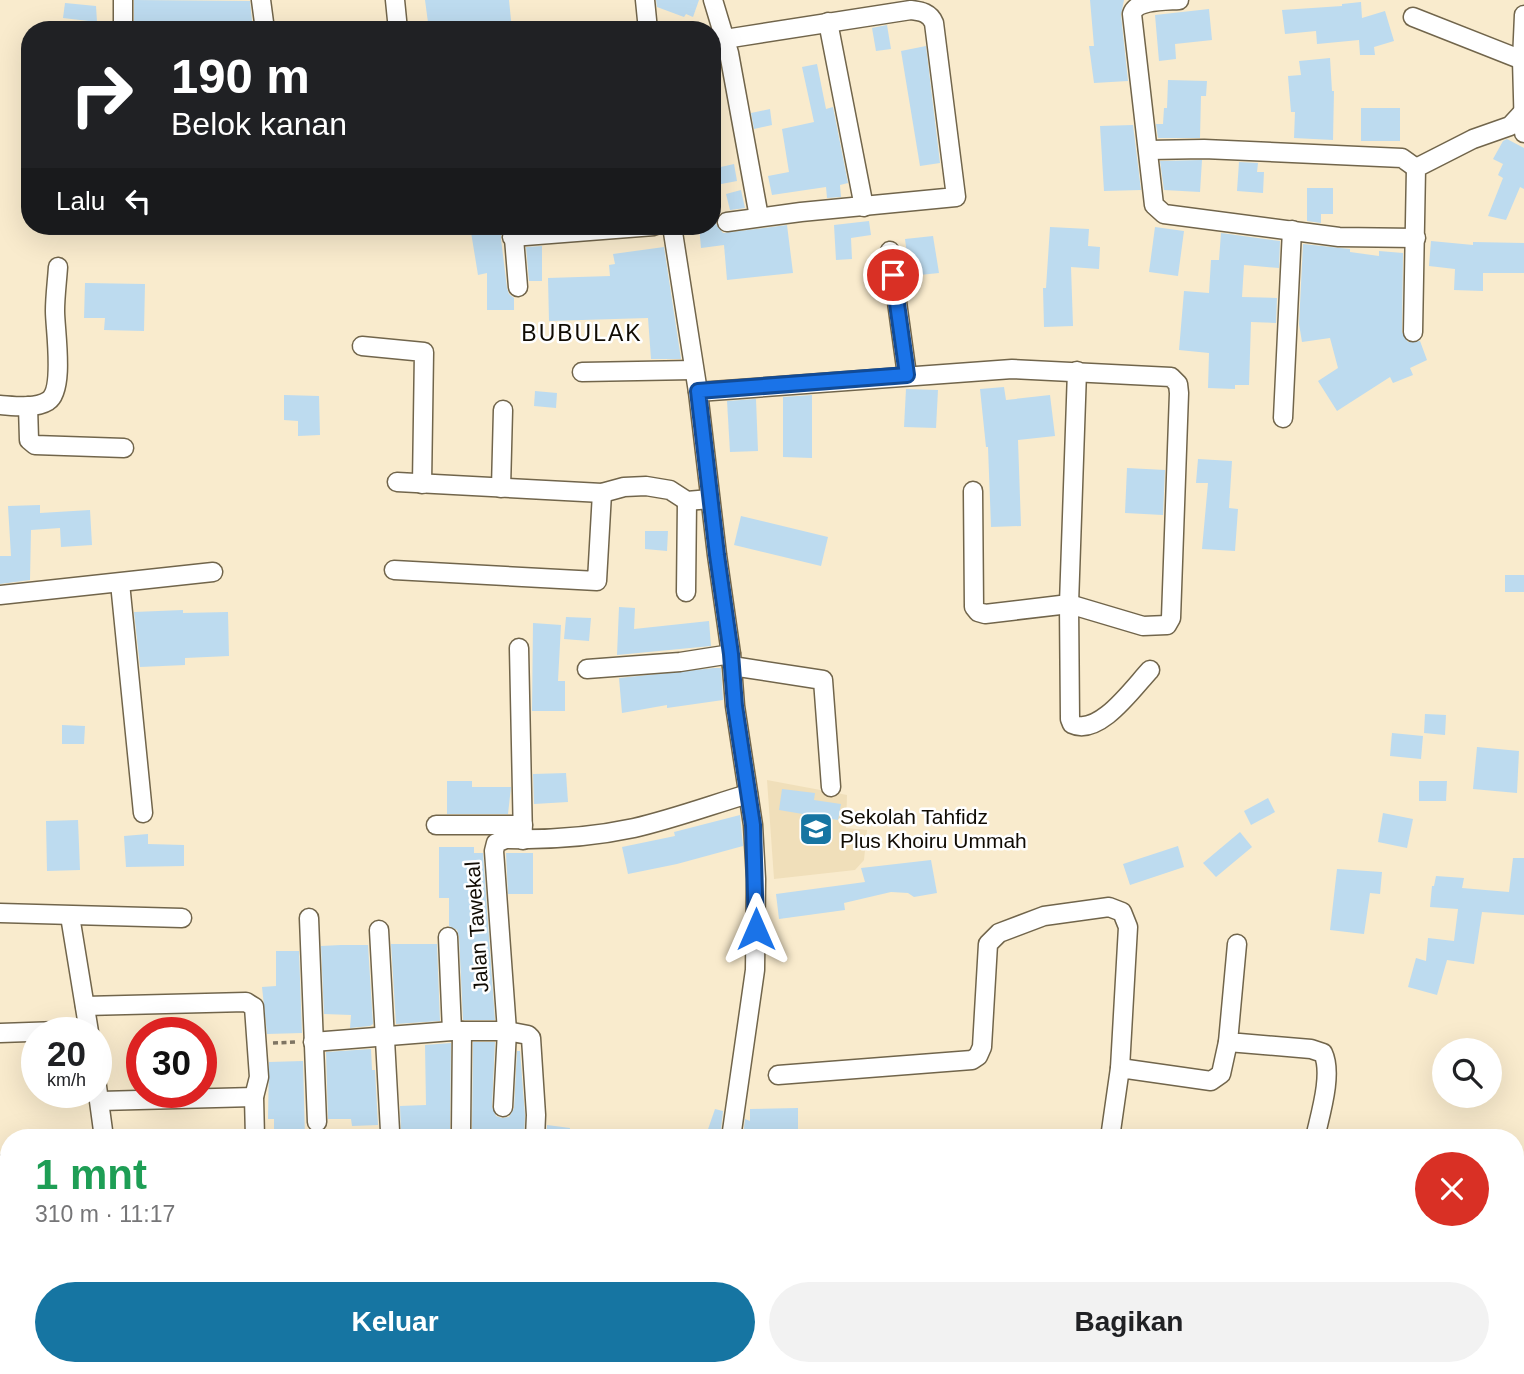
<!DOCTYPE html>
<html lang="id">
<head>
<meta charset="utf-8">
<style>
  body { margin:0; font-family:Arial,sans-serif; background:#f2f2f2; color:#202124; height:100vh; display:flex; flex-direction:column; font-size:26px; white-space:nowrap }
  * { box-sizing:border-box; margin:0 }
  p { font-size:23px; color:#757577 }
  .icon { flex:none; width:38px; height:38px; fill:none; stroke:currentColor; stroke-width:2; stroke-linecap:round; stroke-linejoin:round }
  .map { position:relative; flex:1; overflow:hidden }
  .sheet { position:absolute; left:0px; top:1129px; width:1524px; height:247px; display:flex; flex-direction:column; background:#fff; border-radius:28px 28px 0 0; box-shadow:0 7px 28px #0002 }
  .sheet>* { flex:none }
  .hud { position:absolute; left:21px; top:21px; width:700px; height:214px; border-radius:28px; box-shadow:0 7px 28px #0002; background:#202124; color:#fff; overflow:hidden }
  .controls { position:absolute; left:1432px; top:1038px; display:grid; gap:14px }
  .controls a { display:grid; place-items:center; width:70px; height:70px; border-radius:50%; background:#fff; box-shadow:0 7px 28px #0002; font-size:35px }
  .speed { position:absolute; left:21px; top:1017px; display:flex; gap:14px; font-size:35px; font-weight:700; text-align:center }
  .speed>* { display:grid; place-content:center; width:91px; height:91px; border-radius:50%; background:#fff; box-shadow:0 7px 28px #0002; line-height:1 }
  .speed small { font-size:18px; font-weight:400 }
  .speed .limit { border:10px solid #d22; background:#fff; color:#111 }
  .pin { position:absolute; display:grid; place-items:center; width:60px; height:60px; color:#fff; margin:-30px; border:4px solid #fff; border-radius:50%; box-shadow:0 2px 7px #0007 }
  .me { position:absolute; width:77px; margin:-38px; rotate:0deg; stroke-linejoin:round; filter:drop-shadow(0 0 5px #0008) }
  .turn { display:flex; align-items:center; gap:24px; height:147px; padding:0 35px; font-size:32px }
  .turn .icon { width:91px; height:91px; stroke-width:2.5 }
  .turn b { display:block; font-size:49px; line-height:60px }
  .then { display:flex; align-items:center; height:66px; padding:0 35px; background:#0003; gap:14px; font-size:26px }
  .round { display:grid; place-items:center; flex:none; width:74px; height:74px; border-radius:37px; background:#f2f2f2 }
  .overview { display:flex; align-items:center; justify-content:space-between; height:119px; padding:0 35px }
  h1 { font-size:42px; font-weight:600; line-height:52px; color:#1e9e55 }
  .primary-button { display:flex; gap:14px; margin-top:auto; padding:14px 35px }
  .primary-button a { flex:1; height:80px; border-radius:42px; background:#1675a2; color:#fff; font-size:28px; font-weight:600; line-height:80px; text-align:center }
  .primary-button a+a { background:#f2f2f2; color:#202124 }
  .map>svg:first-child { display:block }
  .built { fill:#f0dfba }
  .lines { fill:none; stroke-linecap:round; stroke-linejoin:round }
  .stream { stroke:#886a25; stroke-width:5 }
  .building { fill:#bddbef }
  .street-casing { stroke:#71654b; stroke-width:21 }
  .path { stroke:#7f7563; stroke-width:3.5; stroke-dasharray:5 3.5; stroke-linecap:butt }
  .street { stroke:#fff; stroke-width:18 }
  .route-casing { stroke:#114b97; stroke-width:18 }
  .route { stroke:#1a73e8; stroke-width:12 }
  .labels { text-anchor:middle; stroke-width:5; stroke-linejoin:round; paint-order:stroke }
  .poi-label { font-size:21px; fill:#100b03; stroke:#fff; text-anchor:start }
  .street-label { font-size:21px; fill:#100b03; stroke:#fff }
  .neighbourhood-label { font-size:23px; letter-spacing:2px; fill:#100b03; stroke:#fff }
</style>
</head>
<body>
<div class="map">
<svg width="1524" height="1374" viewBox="0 0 1524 1374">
  <rect width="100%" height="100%" fill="#f9ebcd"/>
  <path class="built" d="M767,780L847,795L846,828L867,830L864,860L855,870L774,879Z"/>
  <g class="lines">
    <g class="stream">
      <path d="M0,1368L27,1367L46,1374"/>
      <path d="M386,1374L387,1367"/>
    </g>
  </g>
  <g class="building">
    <path d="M134,0L250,1L253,30H134Z"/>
    <path d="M425,0H509L512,30H429Z"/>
    <path d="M656,0H699L693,17L686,14L684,17L657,7Z"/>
    <path d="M1090,0H1124L1121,15L1128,81L1094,83L1089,46H1094Z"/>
    <path d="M1361,2L1362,18L1385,11L1394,41L1374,47L1375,55H1360L1359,40L1317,44L1316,31L1285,34L1282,10L1342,6V4Z"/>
    <path d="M65,3L96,6L97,22L63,18Z"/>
    <path d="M1209,9L1212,40L1175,44L1176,59L1159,61L1155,15Z"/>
    <path d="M887,25L891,49L876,51L872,28Z"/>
    <path d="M926,46L940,163L920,166L901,51Z"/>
    <path d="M1330,58L1332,91H1334L1333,140L1294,138L1295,112H1291L1288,76L1301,75L1299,61Z"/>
    <path d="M817,64L826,109L833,107L848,183L840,185L841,197L827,198L826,187L772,195L768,176L789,172L782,129L814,122L802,67Z"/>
    <path d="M1168,80L1207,81L1206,96H1201L1200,138H1158L1156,124H1163L1164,108H1167Z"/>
    <rect x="1361" y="108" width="39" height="33"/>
    <path d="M770,109L772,125L754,129L751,113Z"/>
    <path d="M1133,125L1141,190L1104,191L1100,126Z"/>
    <path d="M1507,139L1524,148V189L1520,187L1506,220L1488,216L1503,178L1498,175L1503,164L1493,159L1503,141Z"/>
    <path d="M1202,160L1200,192L1164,190L1160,161Z"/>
    <path d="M1239,162L1258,163L1257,172H1264L1263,193L1237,191Z"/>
    <path d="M734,164L737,181L716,185L712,169Z"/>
    <path d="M1307,188H1333V214H1321V223L1307,221Z"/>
    <path d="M741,190L745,208L730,210L726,194Z"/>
    <path d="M719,215L716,224L723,233L787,225L793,273L727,280L724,245L701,248L699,226H712V216Z"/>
    <path d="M869,221L871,235L851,238L852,259L836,260L834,225Z"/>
    <path d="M470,226H502L501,239L507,288L509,294L514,298V310H487V273L478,275Z"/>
    <path d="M1050,227L1089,229L1088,246L1100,247L1099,269L1071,267L1073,326L1044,327L1043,288H1046Z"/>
    <path d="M1155,227L1184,231L1178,276L1149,272Z"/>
    <path d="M1221,233L1280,241L1279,268L1244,265L1242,297L1277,298L1276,323L1251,322L1249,385H1235V389L1208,388L1209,353L1179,350L1184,291L1209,293L1211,260H1219Z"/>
    <path d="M933,236L939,273L910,276L905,239Z"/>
    <path d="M1431,241L1473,245V242L1524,243V273H1483V291L1454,290L1455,269L1429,266Z"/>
    <path d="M1303,244L1350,249V252L1379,256V251L1403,253L1402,332L1408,342L1420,341L1427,360L1410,368L1413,375L1393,383L1390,377L1337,411L1318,381L1338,368L1330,338L1302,342L1299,324Z"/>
    <path d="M542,246V281H529L526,247Z"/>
    <path d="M664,247L681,359H651L648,318L549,321L548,278L610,276L609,265L615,264L613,254Z"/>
    <path d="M85,283L145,284L144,331L104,330L105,318H84Z"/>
    <path d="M1004,387L1006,400L1050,395L1055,436L1018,440L1021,526L991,527L988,447H986L980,389Z"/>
    <path d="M906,389L938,390L936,428L904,427Z"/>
    <path d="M535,391L557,393L556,408L534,406Z"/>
    <path d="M284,395L319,396L320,435L298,436V421L284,420Z"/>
    <path d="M812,395V458L783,457V397Z"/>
    <path d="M756,399L758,451L730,452L727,401Z"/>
    <path d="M1198,459L1232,461L1229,508L1238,509L1235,551L1202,549L1208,483H1196Z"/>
    <path d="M1127,468L1165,470L1163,515L1125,513Z"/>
    <path d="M40,505V513L90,510L92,545L61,547L60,528L31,530L30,580L0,584V556H11L8,506Z"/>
    <path d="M741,516L828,537L821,566L734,545Z"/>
    <path d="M645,531H668L667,551L645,549Z"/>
    <rect x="1505" y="575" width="19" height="17"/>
    <path d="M619,607L635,608L634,629L709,621L711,646L617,655Z"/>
    <path d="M183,610V613L228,612L229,656L185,658V665L140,667L134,612Z"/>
    <path d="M566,617L591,618L589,641L564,639Z"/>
    <path d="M533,623L561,625L558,681H565V711H532Z"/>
    <path d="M714,668H721L723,700L667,708V705L622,713L619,678Z"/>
    <path d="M1425,714L1446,715L1445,735L1424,733Z"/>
    <path d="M62,725L85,726L84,744H62Z"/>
    <path d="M1392,733L1423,736L1421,759L1390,756Z"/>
    <path d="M1477,747L1519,751L1517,793L1473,789Z"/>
    <path d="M566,773L568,802L534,804L533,774Z"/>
    <path d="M447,781H472V787H511L508,814H447Z"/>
    <path d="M1419,781H1447L1446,801H1419Z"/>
    <path d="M782,789L815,793L814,800L841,804L838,820L779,810Z"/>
    <path d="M1268,798L1275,812L1251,825L1244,811Z"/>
    <path d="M1383,813L1413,819L1407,848L1378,842Z"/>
    <path d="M740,815L743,846L677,864L628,874L622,847L675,836L674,832Z"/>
    <path d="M78,820L80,870L47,871L46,821Z"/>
    <path d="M1240,832L1252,847L1216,877L1203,863Z"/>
    <path d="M148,834V844L184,845V866L126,867L124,836Z"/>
    <path d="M1178,846L1184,867L1130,885L1123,864Z"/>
    <path d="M439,847H474V853H483L495,1020H463L459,937L457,930L449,926V898H439Z"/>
    <path d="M506,853H533V894H508Z"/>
    <path d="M1513,858H1524V915L1482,912L1474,964L1447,960L1437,995L1408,987L1416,958L1426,961L1428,938L1454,941L1458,909L1430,907L1432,886H1434L1436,876L1464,878L1462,888L1509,892Z"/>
    <path d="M931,860L937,893L914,897L908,893L891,892L844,903L845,910L779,919L776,894L865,882L861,868Z"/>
    <path d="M1337,869L1382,872L1380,894L1370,893L1364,934L1330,930Z"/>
    <path d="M391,944H437L440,1021L396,1024Z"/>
    <path d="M341,945H368L373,1024L370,1026L350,1028L351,1015L324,1014L321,946Z"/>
    <path d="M276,951H299L302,1033L267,1034L262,987L276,986Z"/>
    <path d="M473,1042H495L492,1107L496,1116L502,1118L509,1117L514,1108L517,1051H520L525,1115L524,1138H470L472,1131Z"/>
    <path d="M451,1043L450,1132L401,1134L400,1106L426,1105L425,1045Z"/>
    <path d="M371,1049L372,1070H375L378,1125L352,1126L351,1119H328L326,1052Z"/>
    <path d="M303,1061L305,1137H274V1119H268L269,1062Z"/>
    <path d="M798,1108V1138H743L745,1119L750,1121V1109Z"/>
    <path d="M715,1109L723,1111L720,1138H705Z"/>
    <path d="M547,1125L570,1128L569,1138H546Z"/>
  </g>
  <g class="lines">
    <g class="street-casing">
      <g id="street">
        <path d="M261,0L265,30"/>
        <path d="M395,0L398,30"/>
        <path d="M645,0L648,30"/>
        <path d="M713,0L729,53L759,217"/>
        <path d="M1179,0C1163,1 1136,0 1132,14L1154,205L1164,214L1339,237L1416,238"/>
        <path d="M1524,15L1522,60L1524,133"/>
        <path d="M1413,17L1522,60"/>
        <path d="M828,22L864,207"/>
        <path d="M123,30V0"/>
        <path d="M725,39L911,10C921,11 930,13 934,23L956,197L801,212L727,222"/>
        <path d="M1148,150L1204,149L1402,158L1416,168"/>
        <path d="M513,226L518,287"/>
        <path d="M672,226L698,392L717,555L731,654L735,706L753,825L756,879L755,970L731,1138"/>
        <path d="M512,237L654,226"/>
        <path d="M890,251L907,375"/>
        <path d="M1413,332L1416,168L1473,139L1510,126L1522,113"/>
        <path d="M362,346L424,352L422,484"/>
        <path d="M1077,371L1069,604L1070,719L1072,724C1099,737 1133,688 1150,670"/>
        <path d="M582,372L693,370"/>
        <path d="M698,392L1012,369L1171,377L1178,384L1179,393L1171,618L1167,625L1143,626L1069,604L985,614L978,612L974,607L973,491"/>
        <path d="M0,405C15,406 35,409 48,401C65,390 55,330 55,311C55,297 57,282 58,267"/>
        <path d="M28,406L29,440L35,445L124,448"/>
        <path d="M1283,418L1292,230"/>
        <path d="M397,482L602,493L624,487L646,486L670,490L687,501L710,499"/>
        <path d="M501,488L503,410"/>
        <path d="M394,570L597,581L602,493"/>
        <path d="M120,583L143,813"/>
        <path d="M686,592L687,501"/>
        <path d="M0,595L213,572"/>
        <path d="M519,648L523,840"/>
        <path d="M732,666L823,680L831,787"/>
        <path d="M587,669L680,662L731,654"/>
        <path d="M436,825H523"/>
        <path d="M0,913L182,918"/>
        <path d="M70,916L89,1032"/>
        <path d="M309,918L317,1122"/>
        <path d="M379,930L390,1131"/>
        <path d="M448,937L452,1031"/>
        <path d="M1237,944L1228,1042L1311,1049L1323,1053C1333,1074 1320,1115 1315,1138"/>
        <path d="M85,1006L246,1002L254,1007L259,1077L254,1097L255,1138"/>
        <path d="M0,1033L88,1030"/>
        <path d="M313,1042L452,1031H507L494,851L496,843L506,839C549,840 592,837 634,828C673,819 711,805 748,794"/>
        <path d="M778,1075L972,1060L978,1056L982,1047L988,944L999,933L1044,916L1109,907L1122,912L1128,927L1120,1068"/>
        <path d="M96,1079L104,1138"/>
        <path d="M100,1101L254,1097"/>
        <path d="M503,1107L507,1031L528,1035L531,1038L536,1115L535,1138"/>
        <path d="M461,1131L462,1031"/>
        <path d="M1110,1138L1120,1068L1211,1081L1221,1074L1228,1042"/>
        <path d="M0,1165L9,1164"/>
        <path d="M0,1256L9,1255"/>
        <path d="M0,1342H9"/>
        <path d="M1339,1367L1342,1374"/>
        <path d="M1373,1367L1376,1374"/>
        <path d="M240,1374L249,1367"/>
        <path d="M527,1374L528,1367"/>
        <path d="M725,1374L726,1367"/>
      </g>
    </g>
    <g class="path">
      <path d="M273,1043L297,1042"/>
      <path d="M440,1367L441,1374"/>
    </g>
    <use href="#street" class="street"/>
  </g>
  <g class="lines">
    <g class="route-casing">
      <path id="route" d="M756,929L753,825L735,706L731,654L717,555L698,391L907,375L893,275"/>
    </g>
    <use href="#route" class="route"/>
  </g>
  <defs>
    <g id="school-square" transform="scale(1.75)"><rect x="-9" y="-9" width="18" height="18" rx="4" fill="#1675a2" stroke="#fff"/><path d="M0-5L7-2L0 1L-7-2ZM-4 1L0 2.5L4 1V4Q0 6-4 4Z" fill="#fff"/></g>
  </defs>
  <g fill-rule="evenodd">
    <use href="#school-square" x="816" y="829"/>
  </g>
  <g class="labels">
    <g class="poi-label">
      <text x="840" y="824">Sekolah Tahfidz<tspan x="840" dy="24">Plus Khoiru Ummah</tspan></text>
    </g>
    <g class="street-label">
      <text transform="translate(477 927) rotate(-94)" y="7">Jalan Tawekal</text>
    </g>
    <g class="neighbourhood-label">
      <text x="582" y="341">BUBULAK</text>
    </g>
  </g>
</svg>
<div class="controls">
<a><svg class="icon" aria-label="search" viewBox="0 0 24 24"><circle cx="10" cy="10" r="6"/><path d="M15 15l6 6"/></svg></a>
</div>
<div class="speed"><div>20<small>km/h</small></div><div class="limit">30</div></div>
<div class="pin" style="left:893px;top:275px;background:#d93025"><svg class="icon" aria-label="arrive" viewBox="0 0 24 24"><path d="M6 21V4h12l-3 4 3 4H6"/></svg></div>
<svg class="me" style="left:756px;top:929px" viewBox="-20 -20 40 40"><path d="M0-17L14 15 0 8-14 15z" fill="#1a73e8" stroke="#fff" stroke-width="4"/></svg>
<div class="hud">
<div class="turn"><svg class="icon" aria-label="right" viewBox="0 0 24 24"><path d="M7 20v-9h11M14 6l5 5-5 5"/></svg><div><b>190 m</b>Belok kanan</div></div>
<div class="then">Lalu<svg class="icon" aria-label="left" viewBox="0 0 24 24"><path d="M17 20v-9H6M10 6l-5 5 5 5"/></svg></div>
</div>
<section class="sheet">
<div class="overview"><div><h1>1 mnt</h1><p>310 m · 11:17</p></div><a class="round" style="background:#d93025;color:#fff"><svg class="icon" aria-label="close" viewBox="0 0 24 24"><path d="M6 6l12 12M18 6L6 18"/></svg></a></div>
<div class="primary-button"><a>Keluar</a><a>Bagikan</a></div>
</section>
</div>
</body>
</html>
